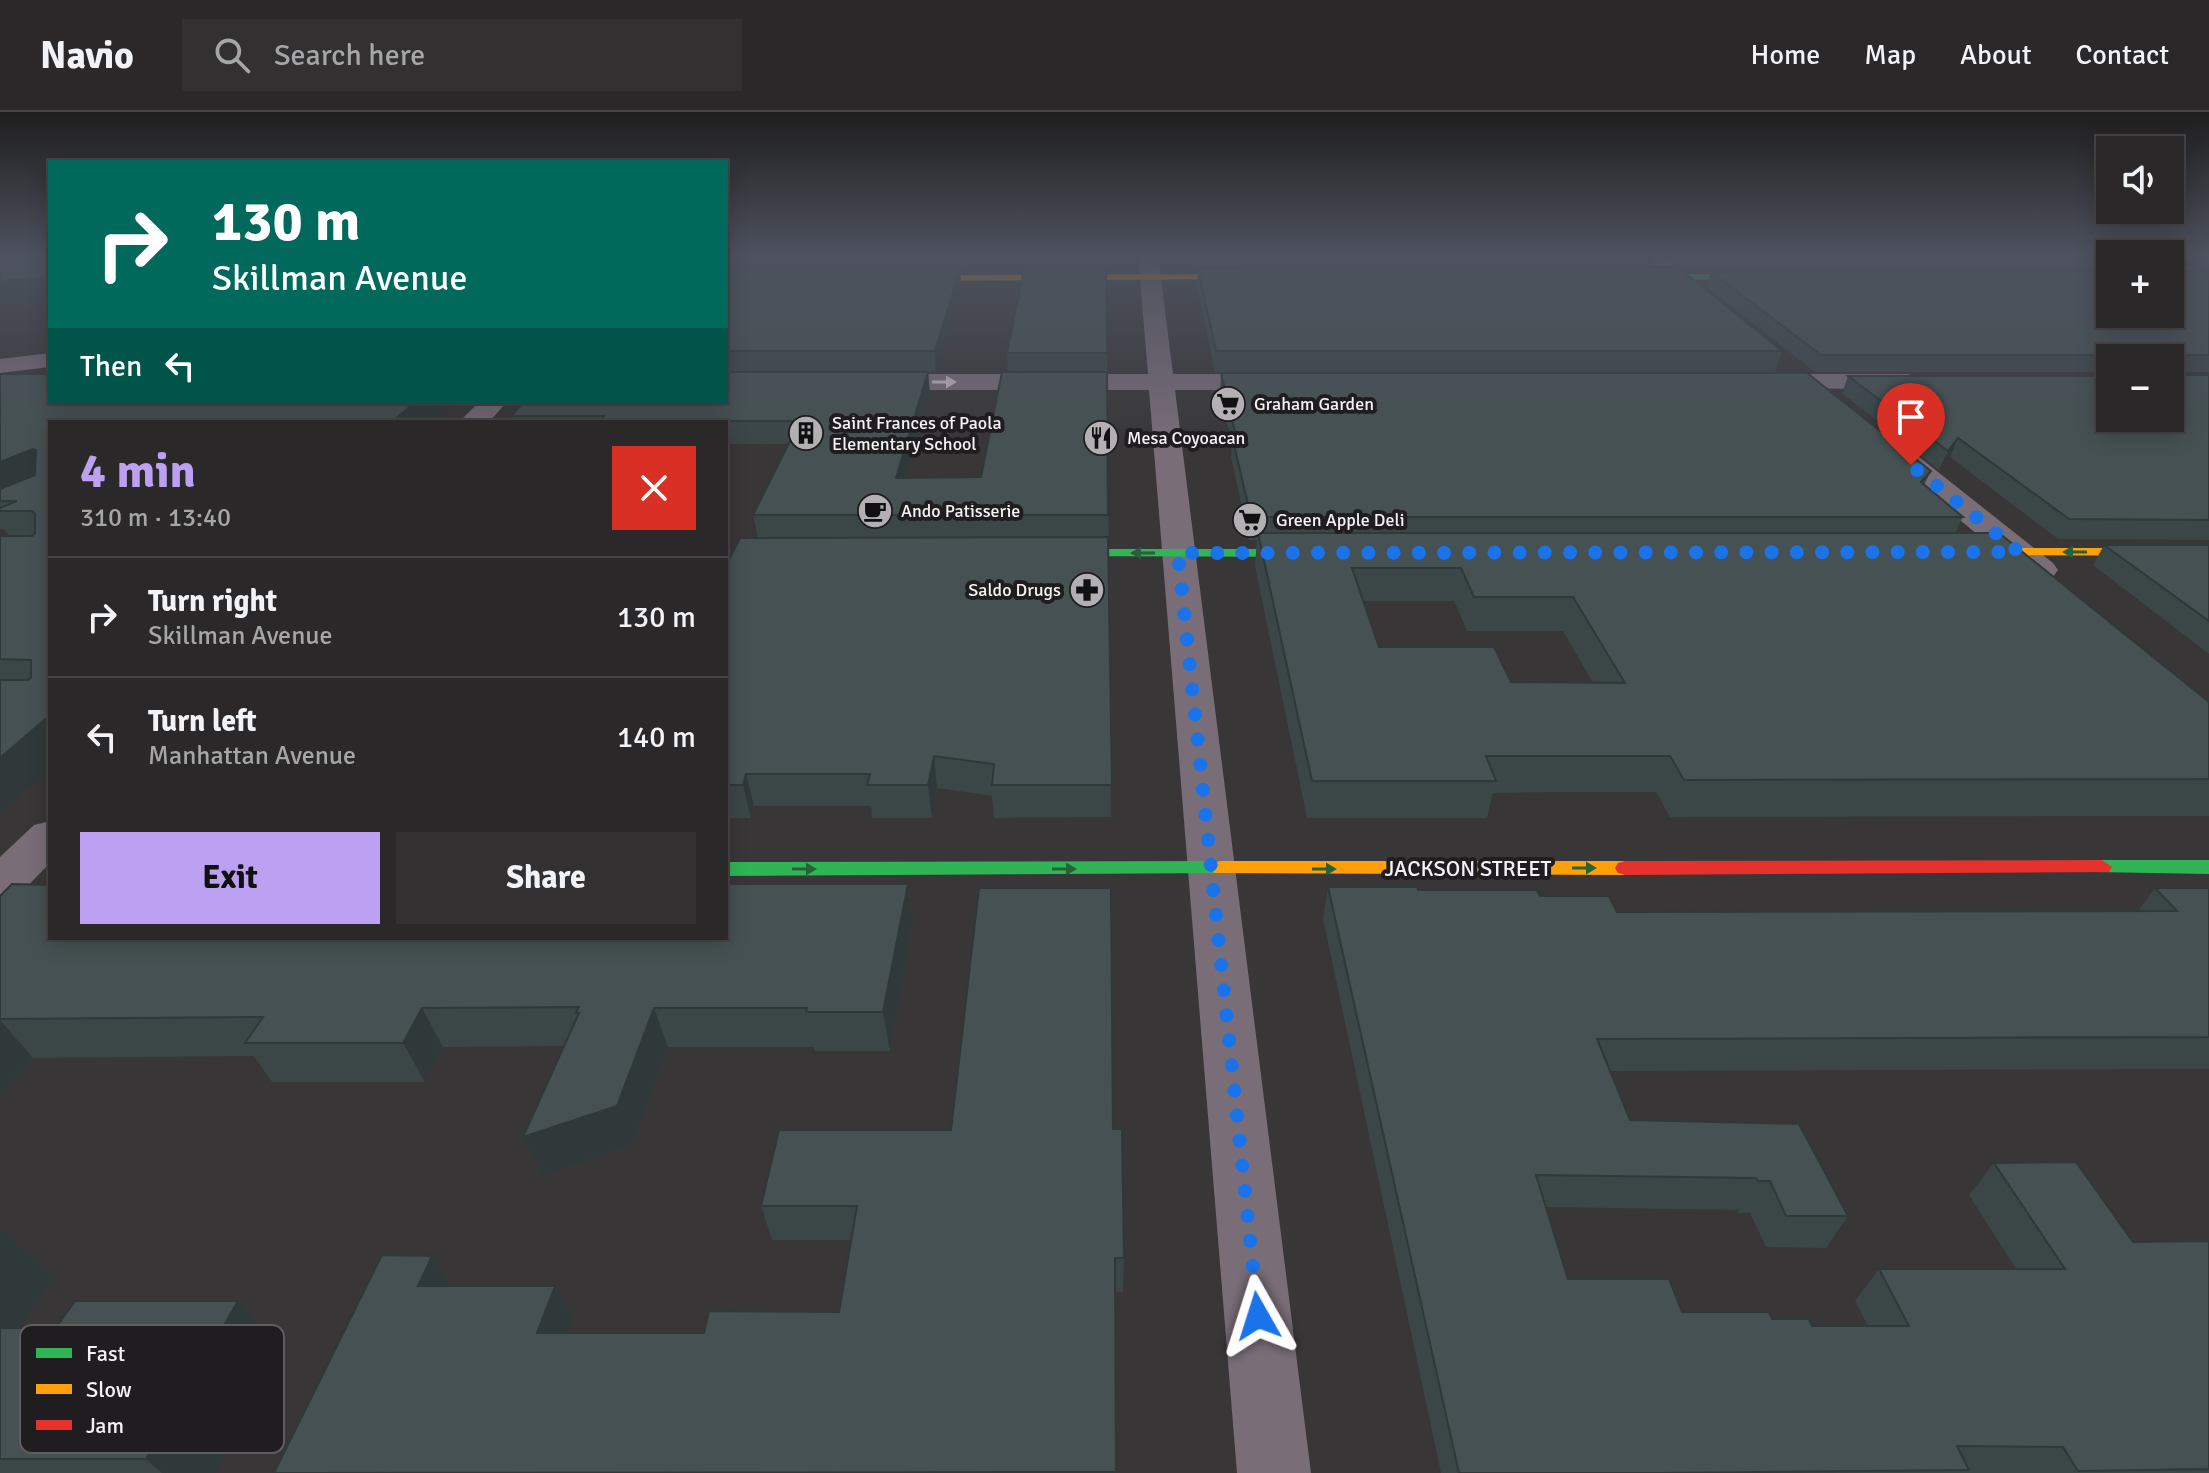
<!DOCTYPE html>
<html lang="en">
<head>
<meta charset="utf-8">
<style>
  body { margin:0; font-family:Signika,sans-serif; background:#323031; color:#f1f3f6; height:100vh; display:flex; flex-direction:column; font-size:30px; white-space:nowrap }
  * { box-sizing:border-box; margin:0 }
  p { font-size:26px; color:#a5a6a8 }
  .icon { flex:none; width:44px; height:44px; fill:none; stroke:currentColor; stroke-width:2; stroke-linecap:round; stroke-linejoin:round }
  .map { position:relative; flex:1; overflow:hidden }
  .panel { position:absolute; left:48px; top:308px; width:680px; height:520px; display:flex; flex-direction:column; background:#2a2829; border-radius:0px; box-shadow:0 4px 20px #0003,0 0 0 2px #464446 }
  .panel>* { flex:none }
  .banner { position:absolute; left:48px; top:48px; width:680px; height:244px; border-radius:0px; box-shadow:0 4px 20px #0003,0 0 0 2px #464446; background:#00695c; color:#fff; overflow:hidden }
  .controls { position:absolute; left:2096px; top:24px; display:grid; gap:16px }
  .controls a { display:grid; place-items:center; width:88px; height:88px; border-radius:0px; background:#2a2829; box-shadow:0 4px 20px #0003,0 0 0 2px #464446; font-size:40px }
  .pin { position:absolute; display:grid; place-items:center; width:68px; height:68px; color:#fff; margin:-82px -34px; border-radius:50% 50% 50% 0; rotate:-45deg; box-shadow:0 0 8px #0007 }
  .pin .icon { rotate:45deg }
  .me { position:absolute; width:88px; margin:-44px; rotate:354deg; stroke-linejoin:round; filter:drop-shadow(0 0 6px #0008) }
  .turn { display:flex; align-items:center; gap:28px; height:168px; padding:0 32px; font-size:36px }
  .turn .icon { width:104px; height:104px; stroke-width:2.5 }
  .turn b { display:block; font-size:56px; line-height:68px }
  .then { display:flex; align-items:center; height:76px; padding:0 32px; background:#0003; gap:16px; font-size:30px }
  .round { display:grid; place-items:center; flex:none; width:84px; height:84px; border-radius:0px; background:#323031 }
  .summary { display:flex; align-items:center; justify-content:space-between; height:136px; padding:0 32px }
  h1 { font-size:48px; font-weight:700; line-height:60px; color:#bca0f2 }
  .button { display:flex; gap:16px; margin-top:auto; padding:16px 32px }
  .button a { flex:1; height:92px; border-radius:0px; background:#bca0f2; color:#111; font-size:32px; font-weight:700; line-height:92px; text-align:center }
  .button a+a { background:#323031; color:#f1f3f6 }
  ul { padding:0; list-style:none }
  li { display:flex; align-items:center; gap:24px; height:120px; padding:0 32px; border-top:2px solid #464446 }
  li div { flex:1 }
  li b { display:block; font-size:30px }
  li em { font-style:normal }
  header { display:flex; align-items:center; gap:48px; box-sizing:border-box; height:112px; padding:0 40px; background:#2a2829; border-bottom:2px solid #464446 }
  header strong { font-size:38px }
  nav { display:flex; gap:44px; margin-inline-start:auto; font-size:28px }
  .search { width:560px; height:72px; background:#323031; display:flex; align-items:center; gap:20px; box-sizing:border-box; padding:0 28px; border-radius:0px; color:#a5a6a8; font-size:30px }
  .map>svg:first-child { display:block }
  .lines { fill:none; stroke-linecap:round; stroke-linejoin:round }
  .street { fill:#796d78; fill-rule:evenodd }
  .fast { fill:#30b455; fill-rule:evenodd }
  .slow { fill:#ff9f0a; fill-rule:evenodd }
  .jam { fill:#e5322d; fill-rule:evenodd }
  .wall { fill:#3b4647; fill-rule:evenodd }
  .shaded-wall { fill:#303939 }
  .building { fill:#455152; stroke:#303939; stroke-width:2; fill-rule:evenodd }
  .oneway { fill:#c3bdc2 }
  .oneway2 { fill:#276137 }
  .route { stroke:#1a73e8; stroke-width:14; stroke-dasharray:0 25.2 }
  .labels { text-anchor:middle; stroke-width:8; stroke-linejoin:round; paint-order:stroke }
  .far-poi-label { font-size:18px; fill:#f4f2f4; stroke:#1f1d1f; text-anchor:start }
  .street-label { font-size:22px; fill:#f4f2f4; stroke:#1f1d1f }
  .key { fill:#1f1d1f; stroke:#5f5d5f; stroke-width:2 }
  .key-label { font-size:22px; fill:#f4f2f4 }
</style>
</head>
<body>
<header>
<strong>Navio</strong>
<div class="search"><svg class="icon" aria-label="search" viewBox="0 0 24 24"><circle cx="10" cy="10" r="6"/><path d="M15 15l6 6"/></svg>Search here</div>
<nav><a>Home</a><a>Map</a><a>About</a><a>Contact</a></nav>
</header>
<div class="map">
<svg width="2209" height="1361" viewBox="0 0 2209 1361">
  <rect width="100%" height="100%" fill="#383637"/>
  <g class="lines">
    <g class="street">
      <path d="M1138,143H1158L1173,262H1280L1289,265L1293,270L1289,275L1280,278H1175L1311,1361H1237L1149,278H868L859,275L855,270L859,265L868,262H1148Z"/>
      <path d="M1640,143H1662L1722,192L1711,199L1703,197Z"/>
      <path d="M2170,148L2209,163V177L2170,162Z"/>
      <path d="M50,241V255L0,261V247Z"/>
      <path d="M1756,262H1908L1917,265L1921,270L1917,275L1908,278L1747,275L1743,270L1747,265Z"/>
      <path d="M479,290H507L489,310H459Z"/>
      <path d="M1880,320L1890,322L2053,451L2058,458L2053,465L2041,468L2029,465L1870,334L1866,328L1870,322Z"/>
      <path d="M50,709V751L17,785L0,790V745L34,713Z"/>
    </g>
    <g class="fast">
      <path d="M1628,162H1768L1772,165L1768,168L1625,167Z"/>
      <path d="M1047,437H1315L1322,441L1315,445L1042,444V438Z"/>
      <path d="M2102,748H2209V762L2095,760L2092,755Z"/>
      <path d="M1221,749L1228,751L1231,756L1228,761L726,764V750Z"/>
    </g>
    <g class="slow">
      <path d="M1256,162L1259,167L900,169L896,166L900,163Z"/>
      <path d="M1963,436H2209V444L1958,443V437Z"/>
      <path d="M1221,749H1625L1632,751L1635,756L1632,761L1625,763L1214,761L1211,756L1214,751Z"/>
    </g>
    <path class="jam" d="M2102,748L2112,755L2109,760L1625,763L1618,761L1615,756L1618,751L1625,749Z"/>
  </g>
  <g class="wall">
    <path d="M0,143H50V191L0,194Z"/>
    <path d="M726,143H971L967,157H960L961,175L936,260H748H928L930,282L905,366L981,365L1008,260L1007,241H1107L1111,705L994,706L992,684L937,676L932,706H872L871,694H754L751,706H726V454L758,426L753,403L789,332H726V310H513L511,304L726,290Z"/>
    <path d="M1027,143H1106V157H1028Z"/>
    <path d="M1191,143H1655L1651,155L1782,239L1775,260H1215L1197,175L1198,157H1194Z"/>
    <path d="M1666,143H2110V157L1684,156Z"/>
    <path d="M2170,143H2209V156L2176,147V158L2209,162V260H2177L2178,263H2209V428L2058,427L1950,345L1939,358L1842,281L1848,264L2110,306L2170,246H2110V260H1815L1706,174L1711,160L2110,202Z"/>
    <path d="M1221,261L1931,359L1924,373L1963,405L1955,421L2209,590V704L1670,705L1656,680H1562L1493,681L1487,706H1307L1255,454L1257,428H1249L1231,345L1232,332L1220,281ZM1363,489H1454L1467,519H1563L1593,571L1511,570L1379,535Z"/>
    <path d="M0,262L50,310V656L0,702V424H9L4,417H0Z"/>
    <path d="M2104,433H2209V542L2093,453Z"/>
    <path d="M908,772L913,810L890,939H815L814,935H668L633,1033L543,1064L564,934L443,935L425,970H272L254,944L33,946L0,984V784L50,826Z"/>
    <path d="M1328,775L1540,784L1617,800L2138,799L2155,776H2209V957L1610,959L1630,1008L1799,1012L1848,1104L1826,1136L1766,1135L1750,1101H1739L1738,1098L1546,1095L1568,1167L1682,1200L1772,1207L1812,1214H1868L1855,1189L1879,1157H2016L1969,1083L1994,1051L2133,1130L2209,1129V1361H1441L1323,807Z"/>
    <path d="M1113,1017L1124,1146L1123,1180H1115L1116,1361H274L432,1144L451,1174H555L573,1207L568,1221H704L839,1200L852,1128H772L761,1094Z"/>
    <path d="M0,1116L54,1167L19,1216L281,1239L216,1361H0Z"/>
  </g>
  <g class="shaded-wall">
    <path d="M966,143H971L967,157Z"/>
    <path d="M960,157L961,175L936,260L935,239Z"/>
    <path d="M50,165V191L0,194V169Z"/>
    <path d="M928,260L930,282L898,389L896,366Z"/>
    <path d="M415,290H453L431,310H392Z"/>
    <path d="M1958,326L1950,345L1939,358L1948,339Z"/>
    <path d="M33,337L49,364L0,386V350Z"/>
    <path d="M50,603V656L0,702V646Z"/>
    <path d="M934,644L937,676L932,706L928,673Z"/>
    <path d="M746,662L754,694L751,706L743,673Z"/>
    <path d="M908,772L913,810L890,939L883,900Z"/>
    <path d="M422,896L443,935L425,970L403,931Z"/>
    <path d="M654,896L668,935L633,1033L543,1064L523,1025Z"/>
    <path d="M0,908L33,946L0,984Z"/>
    <path d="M1,1116L54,1167L0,1243V1117Z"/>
    <path d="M432,1144L453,1177L418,1174Z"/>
    <path d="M555,1174L573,1207L557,1253L537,1221Z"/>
    <path d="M238,1189L281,1239L216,1361H162L146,1347Z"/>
  </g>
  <g class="building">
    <path d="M40,143H50V165L0,169V148L37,147Z"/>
    <path d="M2170,143H2176V158L2201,159L2209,162V243H2177L2178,263H2209V408L2069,407L1958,326L1948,339L1848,264H2110V306H2170V246H2121V243H1821L1711,160L2110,159V202H2170Z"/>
    <path d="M1678,155L1782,239H1216L1198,156Z"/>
    <path d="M726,157H960L935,239H726Z"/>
    <path d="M1024,158H1106L1107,241H1007Z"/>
    <path d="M726,260H928L896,366L981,365L1002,260H1107L1108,403H753L800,309H600L604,304H511L524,290H726Z"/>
    <path d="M1221,261H1807L1931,359L1921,370L1963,405H1251L1232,324H1236Z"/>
    <path d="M0,262H50V290H415L392,310H50V603L0,646V568H28L31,565V548L0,547V424H32L35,421V402L32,399H0V396L17,389H0V377L35,363L36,338L33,337L0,350Z"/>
    <path d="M1258,421H1999L2209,590V667L1684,668L1670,644H1486L1496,669H1312ZM1352,456H1461L1474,485H1573L1625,571L1511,570L1494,535H1379Z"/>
    <path d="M1108,425L1112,673H992L994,652L934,644L928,673H867L870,662H746L743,673H726V454L740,426Z"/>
    <path d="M2104,433H2209V509Z"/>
    <path d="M12,772L50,773V826H726V772H908L883,900H806L807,896H654L617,994L523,1025L579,901H576L579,895L422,896L403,931H245L263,905L0,907V784Z"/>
    <path d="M1328,775H1417L1418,778H1537L1540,784H1609L1617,800L2177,799L2155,776H2209V925L1597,927L1630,1008L1799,1012L1848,1104H1786L1770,1069H1758L1756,1066L1536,1063L1568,1167H1669L1682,1200H1769L1772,1207H1809L1812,1214H1909L1879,1157H2065L1994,1051L2076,1050L2133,1130L2209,1129V1357L2078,1359L2063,1335L1957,1334L1969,1358L1662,1361H1459Z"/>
    <path d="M979,776H1111L1113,1017H1122L1124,1146H1115L1116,1360L274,1361L382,1143L432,1144L418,1174H555L537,1221H704L709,1199L839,1200L857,1094H761L779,1018H951Z"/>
    <path d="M75,1189H238L146,1347H0V1216H56Z"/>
  </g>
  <defs><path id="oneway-solid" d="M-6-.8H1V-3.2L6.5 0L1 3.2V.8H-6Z" transform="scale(2)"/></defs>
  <use class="oneway" href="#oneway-solid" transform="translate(944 270)"/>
  <g class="oneway2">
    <use href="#oneway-solid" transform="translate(2075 440) rotate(180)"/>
    <use href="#oneway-solid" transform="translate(1143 441) rotate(180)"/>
    <use href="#oneway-solid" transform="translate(1584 756)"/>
    <use href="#oneway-solid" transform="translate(804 757)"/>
    <use href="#oneway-solid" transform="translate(1064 757)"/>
    <use href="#oneway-solid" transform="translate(1324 757)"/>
  </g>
  <linearGradient id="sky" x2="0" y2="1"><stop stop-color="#1f1e1e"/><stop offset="0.43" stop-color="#4d525e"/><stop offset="1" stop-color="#4d525e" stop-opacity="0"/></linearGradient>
  <rect width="2209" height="333" fill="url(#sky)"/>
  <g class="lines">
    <path class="route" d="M1258,1204L1178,441L2019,440L1911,353"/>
  </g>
  <defs>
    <g id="supermarket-disc" transform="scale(1.8)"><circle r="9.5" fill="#b2b0b2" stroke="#1f1d1f"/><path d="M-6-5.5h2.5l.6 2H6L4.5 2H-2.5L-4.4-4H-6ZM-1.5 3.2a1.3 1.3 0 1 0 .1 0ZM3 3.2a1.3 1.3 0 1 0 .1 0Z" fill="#111"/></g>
    <g id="building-disc" transform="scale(1.8)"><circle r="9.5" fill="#b2b0b2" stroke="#1f1d1f"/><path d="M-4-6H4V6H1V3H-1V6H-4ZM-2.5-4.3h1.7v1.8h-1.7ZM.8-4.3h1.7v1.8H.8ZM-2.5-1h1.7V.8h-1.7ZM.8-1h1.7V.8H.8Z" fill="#111"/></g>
    <g id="restaurant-disc" transform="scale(1.8)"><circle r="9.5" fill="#b2b0b2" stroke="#1f1d1f"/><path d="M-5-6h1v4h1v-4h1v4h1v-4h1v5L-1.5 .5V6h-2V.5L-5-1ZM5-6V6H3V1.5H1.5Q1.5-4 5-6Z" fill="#111"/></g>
    <g id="cafe-disc" transform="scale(1.8)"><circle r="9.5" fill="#b2b0b2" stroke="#1f1d1f"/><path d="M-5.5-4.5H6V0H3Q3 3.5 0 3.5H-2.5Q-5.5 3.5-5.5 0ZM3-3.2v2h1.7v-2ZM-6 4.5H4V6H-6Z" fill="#111"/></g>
    <g id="pharmacy-disc" transform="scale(1.8)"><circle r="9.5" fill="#b2b0b2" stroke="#1f1d1f"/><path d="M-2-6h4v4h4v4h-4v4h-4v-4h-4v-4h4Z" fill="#111"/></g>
  </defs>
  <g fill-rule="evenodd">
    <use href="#supermarket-disc" x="1228" y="292"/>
    <use href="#building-disc" x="806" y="321"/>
    <use href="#restaurant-disc" x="1101" y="326"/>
    <use href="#cafe-disc" x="875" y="399"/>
    <use href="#supermarket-disc" x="1250" y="408"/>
    <use href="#pharmacy-disc" x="1087" y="478"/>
  </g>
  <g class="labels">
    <g class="far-poi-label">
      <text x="1254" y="298">Graham Garden</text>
      <text x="832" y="317">Saint Frances of Paola<tspan x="832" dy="21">Elementary School</tspan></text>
      <text x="1127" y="332">Mesa Coyoacan</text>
      <text x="901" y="405">Ando Patisserie</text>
      <text x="1276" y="414">Green Apple Deli</text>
      <text x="1061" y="484" text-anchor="end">Saldo Drugs</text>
    </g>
    <g class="street-label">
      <text x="1468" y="764">JACKSON STREET</text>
    </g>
  </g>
  <rect x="20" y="1213" width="264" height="128" rx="12" class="key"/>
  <rect x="36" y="1236" width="36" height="10" fill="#30b455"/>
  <rect x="36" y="1272" width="36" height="10" fill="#ff9f0a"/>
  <rect x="36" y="1308" width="36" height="10" fill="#e5322d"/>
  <g class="key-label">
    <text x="86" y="1249">Fast</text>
    <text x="86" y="1285">Slow</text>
    <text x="86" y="1321">Jam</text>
  </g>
</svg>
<div class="controls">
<a><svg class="icon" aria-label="sound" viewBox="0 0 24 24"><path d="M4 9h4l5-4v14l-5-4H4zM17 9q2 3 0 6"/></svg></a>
<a>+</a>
<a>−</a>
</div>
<div class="pin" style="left:1911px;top:353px;background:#d93025"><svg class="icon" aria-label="arrive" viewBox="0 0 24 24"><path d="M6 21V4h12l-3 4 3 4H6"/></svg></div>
<svg class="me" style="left:1258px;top:1204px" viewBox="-20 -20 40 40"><path d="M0-17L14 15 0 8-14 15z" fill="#1a73e8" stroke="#fff" stroke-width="4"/></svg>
<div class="banner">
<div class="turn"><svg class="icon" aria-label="right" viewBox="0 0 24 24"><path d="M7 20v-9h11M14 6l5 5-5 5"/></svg><div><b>130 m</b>Skillman Avenue</div></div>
<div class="then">Then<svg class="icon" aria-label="left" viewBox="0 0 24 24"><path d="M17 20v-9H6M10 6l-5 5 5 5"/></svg></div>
</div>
<section class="panel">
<div class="summary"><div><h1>4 min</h1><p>310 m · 13:40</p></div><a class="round" style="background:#d93025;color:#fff"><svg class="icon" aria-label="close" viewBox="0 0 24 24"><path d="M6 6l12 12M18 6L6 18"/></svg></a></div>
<ul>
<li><svg class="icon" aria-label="right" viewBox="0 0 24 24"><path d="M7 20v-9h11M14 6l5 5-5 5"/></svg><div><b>Turn right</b><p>Skillman Avenue</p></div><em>130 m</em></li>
<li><svg class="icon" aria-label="left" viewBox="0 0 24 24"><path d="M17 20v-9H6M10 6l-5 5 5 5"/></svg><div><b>Turn left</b><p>Manhattan Avenue</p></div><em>140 m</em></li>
</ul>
<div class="button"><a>Exit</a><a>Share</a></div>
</section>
</div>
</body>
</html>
